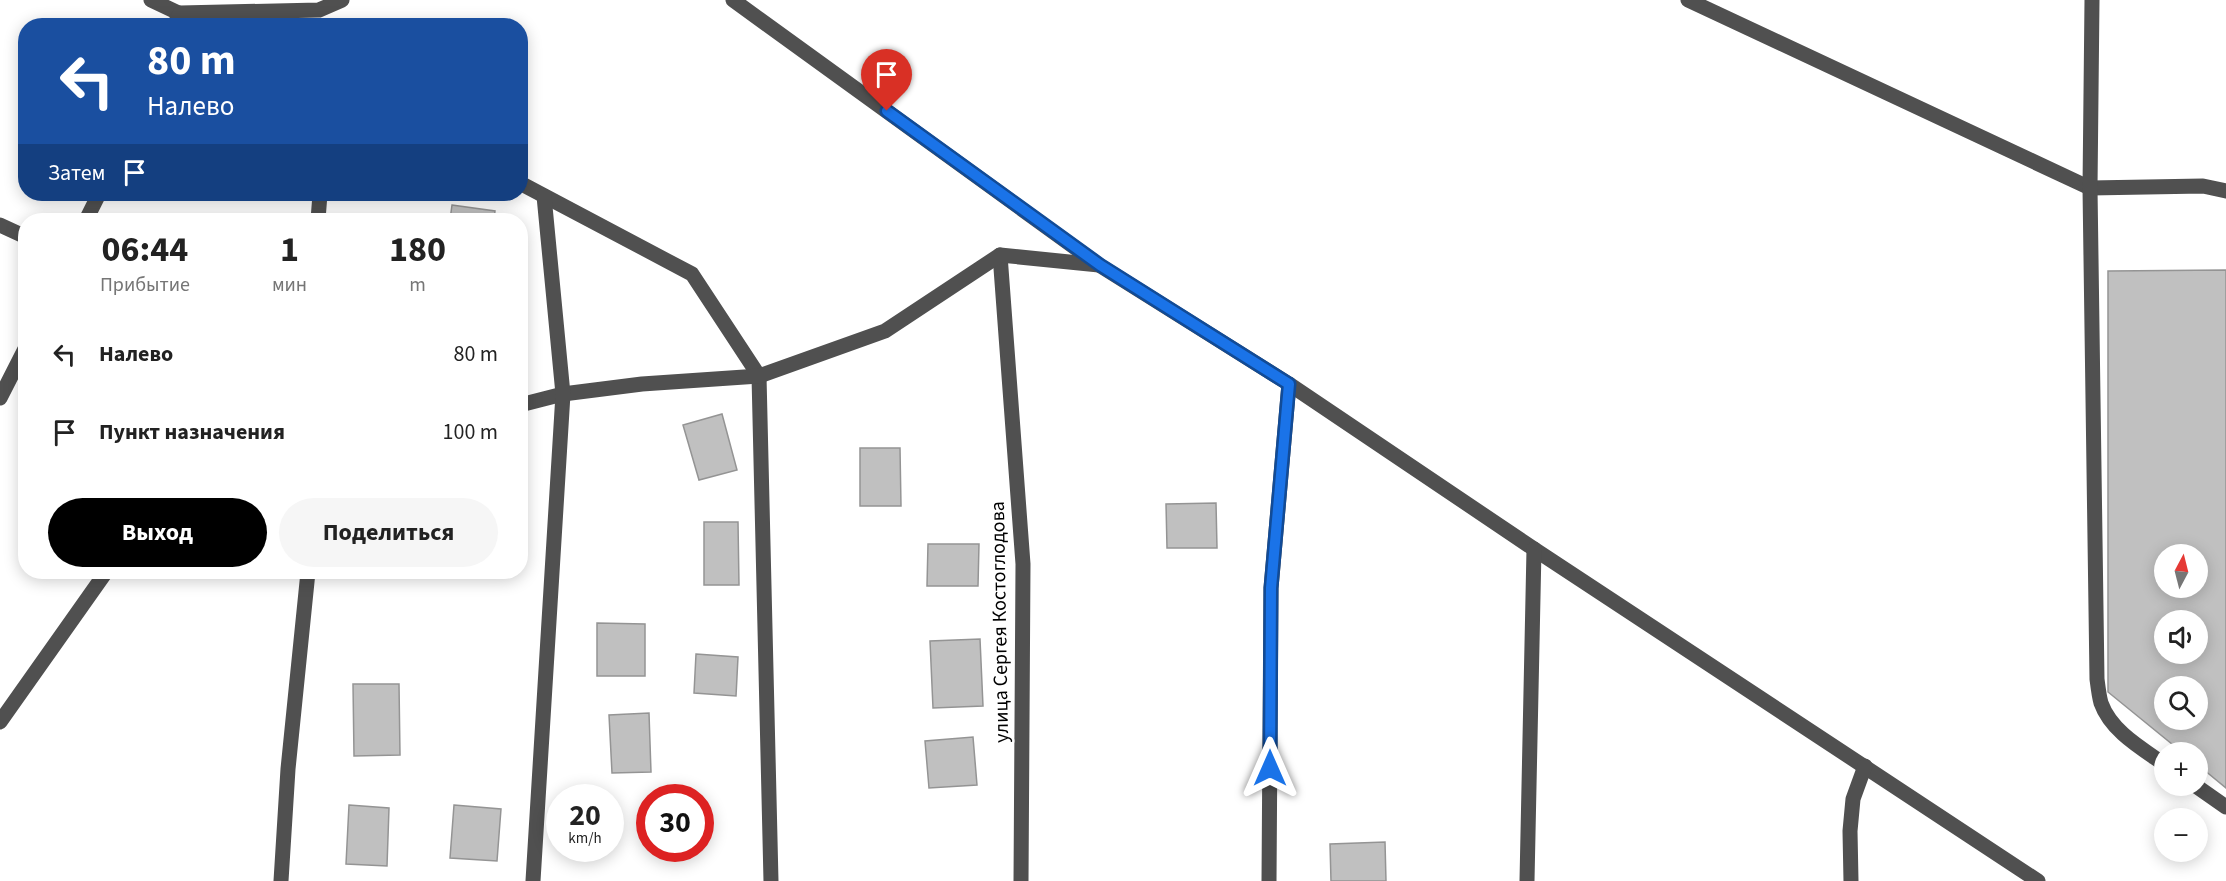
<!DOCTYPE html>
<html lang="ru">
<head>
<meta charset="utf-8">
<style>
  body { margin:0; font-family:"Source Sans 3",sans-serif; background:#f6f6f6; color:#222; height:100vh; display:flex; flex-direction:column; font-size:22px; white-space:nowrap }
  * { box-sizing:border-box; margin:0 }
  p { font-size:20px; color:#767676 }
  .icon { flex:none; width:33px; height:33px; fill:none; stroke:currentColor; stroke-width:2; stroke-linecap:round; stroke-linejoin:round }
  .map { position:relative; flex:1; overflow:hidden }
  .sheet { position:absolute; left:18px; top:213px; width:510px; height:366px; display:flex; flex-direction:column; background:#fff; border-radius:24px; box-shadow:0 3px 15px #0003 }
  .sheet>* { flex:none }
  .guide { position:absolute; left:18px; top:18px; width:510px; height:183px; border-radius:24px; box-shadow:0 3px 15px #0003; background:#1a4fa0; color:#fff; overflow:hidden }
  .needle { width:39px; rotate:7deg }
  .fabs { position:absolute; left:2154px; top:544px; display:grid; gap:12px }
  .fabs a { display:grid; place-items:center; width:54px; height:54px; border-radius:50%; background:#fff; box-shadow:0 3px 15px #0003; font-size:30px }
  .speed { position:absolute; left:546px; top:784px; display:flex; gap:12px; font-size:30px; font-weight:700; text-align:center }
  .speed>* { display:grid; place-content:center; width:78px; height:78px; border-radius:50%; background:#fff; box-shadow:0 3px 15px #0003; line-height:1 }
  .speed small { font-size:15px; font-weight:400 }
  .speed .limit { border:9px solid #d22; background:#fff; color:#111 }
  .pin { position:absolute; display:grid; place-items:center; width:51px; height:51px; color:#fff; margin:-62px -26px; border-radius:50% 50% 50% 0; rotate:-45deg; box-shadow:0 0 6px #0007 }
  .pin .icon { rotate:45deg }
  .me { position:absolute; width:66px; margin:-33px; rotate:0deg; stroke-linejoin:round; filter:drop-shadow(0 0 4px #0008) }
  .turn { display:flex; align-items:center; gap:21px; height:126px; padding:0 30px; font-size:27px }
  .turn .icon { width:78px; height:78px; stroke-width:2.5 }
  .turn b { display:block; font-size:42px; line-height:51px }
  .then { display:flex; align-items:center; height:57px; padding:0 30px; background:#0003; gap:12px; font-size:22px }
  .eta { display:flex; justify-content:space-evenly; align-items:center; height:102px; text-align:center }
  .eta b { font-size:36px; font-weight:700; line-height:42px }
  .button { display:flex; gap:12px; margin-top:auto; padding:12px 30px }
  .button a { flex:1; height:69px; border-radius:36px; background:#000; color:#fff; font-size:24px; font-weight:700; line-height:69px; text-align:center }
  .button a+a { background:#f6f6f6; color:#222 }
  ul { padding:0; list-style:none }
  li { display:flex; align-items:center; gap:18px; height:78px; padding:0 30px }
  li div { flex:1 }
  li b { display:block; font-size:22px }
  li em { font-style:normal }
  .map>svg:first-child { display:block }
  .building { fill:#c0c0c0; stroke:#949494; stroke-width:1.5; fill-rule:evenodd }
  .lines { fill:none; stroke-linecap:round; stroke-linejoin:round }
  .minor { stroke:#505050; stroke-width:15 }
  .route-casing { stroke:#114b97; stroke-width:15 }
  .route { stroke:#1a73e8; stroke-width:10 }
  .labels { text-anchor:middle; stroke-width:4.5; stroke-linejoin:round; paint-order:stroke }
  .street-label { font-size:20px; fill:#000; stroke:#fff }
</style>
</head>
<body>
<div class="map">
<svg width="2226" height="881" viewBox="0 0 2226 881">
  <rect width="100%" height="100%" fill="#fff"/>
  <g class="building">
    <path d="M452,205L495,211L494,220H450Z"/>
    <path d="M2226,270V788L2198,765V753H2183L2108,692V271ZM2164,555H2198V588H2164ZM2164,621H2198V654H2164ZM2164,687H2198V720H2164Z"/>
    <path d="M722,414L737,470L699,480L683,425Z"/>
    <path d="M860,448H900L901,506H860Z"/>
    <path d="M1216,503L1217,548H1167L1166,504Z"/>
    <path d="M704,522H738L739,585H704Z"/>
    <path d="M928,544H979L978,586H927Z"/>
    <path d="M597,623L645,624V676H597Z"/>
    <path d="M980,639L983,706L933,708L930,641Z"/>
    <path d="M696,654L738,657L736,696L694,693Z"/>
    <path d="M353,684H399L400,755L354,756Z"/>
    <path d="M649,713L651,772L612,773L609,715Z"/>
    <path d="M973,737L977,785L929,788L925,741Z"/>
    <path d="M349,805L389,808L387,866L346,864Z"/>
    <path d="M454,805L501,809L497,861L450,858Z"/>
    <path d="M1385,842L1386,881H1331L1330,844Z"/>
  </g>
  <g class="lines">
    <g class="minor">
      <path d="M151,0L206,26"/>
      <path d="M733,0L1099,265L1289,384L1534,549L2038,881"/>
      <path d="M1688,0L2090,188L2203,186L2226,191"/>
      <path d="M2092,0L2090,188L2097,679C2098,687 2099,696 2101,703C2111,731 2141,748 2164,764"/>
      <path d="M174,26L180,13L319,10L342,0"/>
      <path d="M520,183L692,274L759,376L771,881"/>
      <path d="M86,220L99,194"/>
      <path d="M318,220L320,194"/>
      <path d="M0,225L26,237"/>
      <path d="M1000,255L1023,564L1021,881"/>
      <path d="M0,398L26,347"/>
      <path d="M520,405L563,394L642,384L759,376L885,331L1000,255L1099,265"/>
      <path d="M0,722L106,572"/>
      <path d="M2196,786L2226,807"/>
      <path d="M281,881L288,769L308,572"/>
      <path d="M533,881L563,394L544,196"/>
      <path d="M1269,881L1271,588L1289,384"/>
      <path d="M1527,881L1534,549"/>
      <path d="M1851,881L1850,831L1853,799L1865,766"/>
    </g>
  </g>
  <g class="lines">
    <g class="route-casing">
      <path id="route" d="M887,111L1100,265L1289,384L1271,588L1270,768"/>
    </g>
    <use href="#route" class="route"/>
  </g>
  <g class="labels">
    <g class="street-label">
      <text transform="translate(999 622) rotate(-91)" y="7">улица Сергея Костоглодова</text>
    </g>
  </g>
</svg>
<div class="fabs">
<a><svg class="needle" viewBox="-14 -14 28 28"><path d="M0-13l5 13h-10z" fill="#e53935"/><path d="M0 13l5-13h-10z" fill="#767676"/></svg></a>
<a><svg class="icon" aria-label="sound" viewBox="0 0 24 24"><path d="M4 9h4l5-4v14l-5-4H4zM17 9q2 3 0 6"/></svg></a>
<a><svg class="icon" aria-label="search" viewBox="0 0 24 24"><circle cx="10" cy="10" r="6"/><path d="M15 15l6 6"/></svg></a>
<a>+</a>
<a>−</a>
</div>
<div class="speed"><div>20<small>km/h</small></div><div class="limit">30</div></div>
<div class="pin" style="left:887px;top:111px;background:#d93025"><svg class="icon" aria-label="arrive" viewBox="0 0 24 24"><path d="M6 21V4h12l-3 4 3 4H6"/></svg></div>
<svg class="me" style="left:1270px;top:768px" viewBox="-20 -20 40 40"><path d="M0-17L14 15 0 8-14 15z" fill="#1a73e8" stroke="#fff" stroke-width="4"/></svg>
<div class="guide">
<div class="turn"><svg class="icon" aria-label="left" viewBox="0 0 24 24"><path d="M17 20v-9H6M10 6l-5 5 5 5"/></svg><div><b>80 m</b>Налево</div></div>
<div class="then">Затем<svg class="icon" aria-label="arrive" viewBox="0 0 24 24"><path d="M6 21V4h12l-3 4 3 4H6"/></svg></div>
</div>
<section class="sheet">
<div class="eta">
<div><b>06:44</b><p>Прибытие</p></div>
<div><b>1</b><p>мин</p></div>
<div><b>180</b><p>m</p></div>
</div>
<ul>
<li><svg class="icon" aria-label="left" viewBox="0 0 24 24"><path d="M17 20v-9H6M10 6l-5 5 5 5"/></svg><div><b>Налево</b></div><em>80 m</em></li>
<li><svg class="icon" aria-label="arrive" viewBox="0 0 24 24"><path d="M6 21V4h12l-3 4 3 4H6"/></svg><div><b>Пункт назначения</b></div><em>100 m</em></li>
</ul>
<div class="button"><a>Выход</a><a>Поделиться</a></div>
</section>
</div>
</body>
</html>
